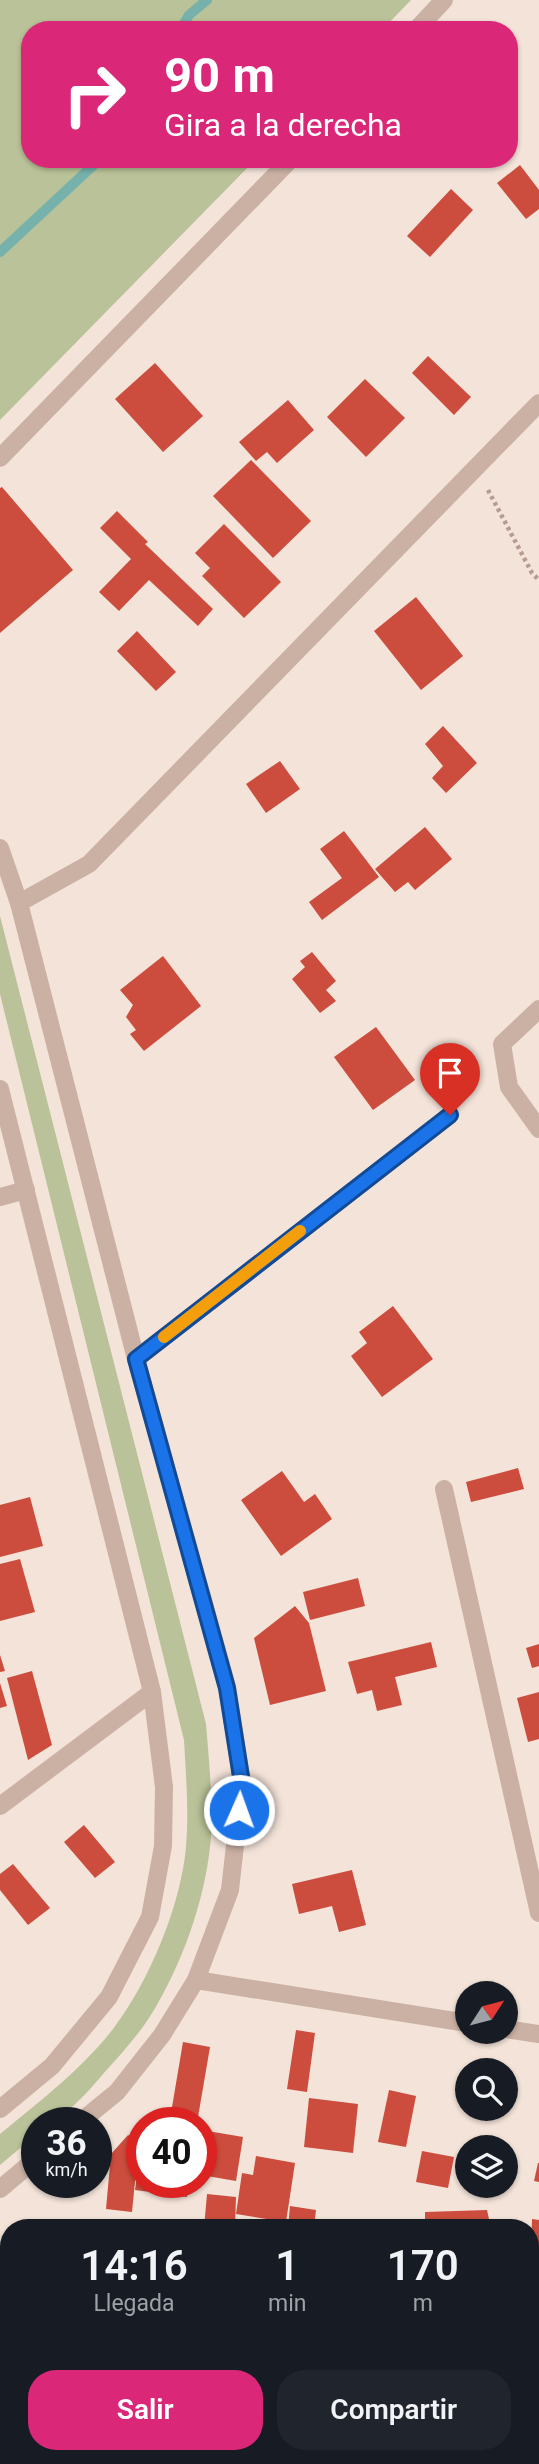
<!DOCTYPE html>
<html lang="es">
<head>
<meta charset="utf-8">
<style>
  body { margin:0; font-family:Roboto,sans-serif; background:#20242c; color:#f1f3f6; height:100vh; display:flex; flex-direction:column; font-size:26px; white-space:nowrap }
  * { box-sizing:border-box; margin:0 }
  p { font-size:23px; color:#9ea1a6 }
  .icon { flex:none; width:38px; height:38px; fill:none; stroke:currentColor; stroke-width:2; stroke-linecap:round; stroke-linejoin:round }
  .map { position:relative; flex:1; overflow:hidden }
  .side { position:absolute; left:0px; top:2219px; width:539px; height:245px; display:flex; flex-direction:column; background:#171b24; border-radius:28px 28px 0 0; box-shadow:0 2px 5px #0004 }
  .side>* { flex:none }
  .guide { position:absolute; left:21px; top:21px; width:497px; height:147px; border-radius:28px; box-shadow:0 2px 5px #0004; background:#db2777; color:#fff; overflow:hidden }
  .needle { width:46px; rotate:54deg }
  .buttons { position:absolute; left:455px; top:1981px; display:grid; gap:14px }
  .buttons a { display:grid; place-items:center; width:63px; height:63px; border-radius:50%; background:#171b24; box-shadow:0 2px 5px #0004; font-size:35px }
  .speed { position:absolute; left:21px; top:2107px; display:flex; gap:14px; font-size:35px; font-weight:700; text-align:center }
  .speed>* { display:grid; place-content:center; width:91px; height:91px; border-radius:50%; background:#171b24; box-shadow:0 2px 5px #0004; line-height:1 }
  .speed small { font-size:18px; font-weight:400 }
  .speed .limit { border:10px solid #d22; background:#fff; color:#111 }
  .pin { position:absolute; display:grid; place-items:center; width:60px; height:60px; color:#fff; margin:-72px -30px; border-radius:50% 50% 50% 0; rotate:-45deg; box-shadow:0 0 7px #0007 }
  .pin .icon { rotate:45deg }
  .me { position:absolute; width:77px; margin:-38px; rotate:2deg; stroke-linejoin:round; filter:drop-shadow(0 0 5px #0008) }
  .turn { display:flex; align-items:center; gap:24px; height:147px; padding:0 28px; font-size:32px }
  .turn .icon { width:91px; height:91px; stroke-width:2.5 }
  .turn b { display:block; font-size:49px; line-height:60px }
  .eta { display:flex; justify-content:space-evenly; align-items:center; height:119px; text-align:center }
  .eta b { font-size:42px; font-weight:600; line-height:49px }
  .primary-button { display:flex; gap:14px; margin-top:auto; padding:14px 28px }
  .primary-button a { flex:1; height:80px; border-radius:28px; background:#db2777; color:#fff; font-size:28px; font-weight:600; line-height:80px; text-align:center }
  .primary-button a+a { background:#20242c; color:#f1f3f6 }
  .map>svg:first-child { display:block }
  .green { fill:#b9c298 }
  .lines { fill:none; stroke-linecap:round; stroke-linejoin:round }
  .stream { stroke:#76b1ac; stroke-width:10 }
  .building { fill:#cc4d3d }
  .path { stroke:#b79b8e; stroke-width:4.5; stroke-dasharray:3.5 3.5; stroke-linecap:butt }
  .service { stroke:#cbb1a4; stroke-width:18 }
  .minor { stroke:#cbb1a4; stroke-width:18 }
  .tertiary { stroke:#cbb1a4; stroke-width:18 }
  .route-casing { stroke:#114b97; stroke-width:18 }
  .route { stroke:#1a73e8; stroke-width:12 }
  .slow { stroke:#f59e0b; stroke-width:12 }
</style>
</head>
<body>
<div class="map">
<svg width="539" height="2464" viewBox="0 0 539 2464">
  <rect width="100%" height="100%" fill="#f3e3d9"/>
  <g class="green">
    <path d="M0,0H411L382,30H30V159H256L0,420Z"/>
    <path d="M0,916L206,1724C209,1761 213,1799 211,1836C207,1892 186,1954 158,2003C144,2029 123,2052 103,2074C87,2093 62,2123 37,2123V2134L0,2165V2134C39,2102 82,2069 113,2029C149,1982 181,1905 186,1847C189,1811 186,1776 184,1740L0,994Z"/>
    <path d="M0,2347L9,2375V2455H33L36,2464H0Z"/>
  </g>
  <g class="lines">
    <g class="stream">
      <path d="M180,30L189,15L207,0"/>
      <path d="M0,252L100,159"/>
    </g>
  </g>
  <g class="building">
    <path d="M520,165L539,190V209L526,219L497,183Z"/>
    <path d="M451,189L473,210L430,257L407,236Z"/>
    <path d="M428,356L471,397L454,415L412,373Z"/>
    <path d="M155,363L203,416L163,452L115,399Z"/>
    <path d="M365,379L405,418L366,457L327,417Z"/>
    <path d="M288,400L314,430L277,463L267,452L256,461L239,442Z"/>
    <path d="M251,460L311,521L273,558L213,496Z"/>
    <path d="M2,487L73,570L0,633V488Z"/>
    <path d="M117,511L148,542L145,544L213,609L198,626L149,580L119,611L99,592L131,559L100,528Z"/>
    <path d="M224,524L281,582L244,618L202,576L210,568L195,553Z"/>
    <path d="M416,597L463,656L421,690L374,631Z"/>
    <path d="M137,631L176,672L156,691L117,651Z"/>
    <path d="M443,726L477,763L446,793L432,778L443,766L425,744Z"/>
    <path d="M280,761L300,789L266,813L246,784Z"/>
    <path d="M425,827L452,859L415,890L408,882L395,892L375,869Z"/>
    <path d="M344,831L379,877L322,920L309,902L342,878L320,849Z"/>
    <path d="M312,952L336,981L326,990L336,1001L320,1013L292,979L305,967L300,961Z"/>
    <path d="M163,956L201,1006L144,1051L130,1034L136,1030L126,1017L133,1005L120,990Z"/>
    <path d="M376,1027L415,1080L373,1110L334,1057Z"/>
    <path d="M393,1306L433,1359L382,1397L351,1356L367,1343L359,1332Z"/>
    <path d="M518,1468L524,1489L471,1502L466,1482Z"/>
    <path d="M282,1471L304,1502L315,1494L332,1519L281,1556L241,1500Z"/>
    <path d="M30,1497L43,1546L0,1557V1505Z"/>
    <path d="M20,1559L35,1612L0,1621V1564Z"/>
    <path d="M358,1578L365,1606L310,1620L303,1592Z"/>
    <path d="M295,1606L309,1623L326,1691L270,1705L254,1638Z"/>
    <path d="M431,1642L437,1667L395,1677L402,1705L377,1711L372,1690L357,1694L348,1662Z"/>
    <path d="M539,1644V1666L532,1668L526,1648Z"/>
    <path d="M0,1655L5,1671L0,1672Z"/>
    <path d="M32,1671L52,1745L28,1760L7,1678Z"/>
    <path d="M0,1683L7,1706L0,1708Z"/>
    <path d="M539,1692V1739L528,1742L517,1698Z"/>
    <path d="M84,1825L115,1862L95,1878L64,1842Z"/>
    <path d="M13,1864L50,1908L28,1925L0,1890V1874Z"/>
    <path d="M352,1870L366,1925L339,1932L332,1906L299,1914L292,1884Z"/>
    <path d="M296,2030L315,2033L307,2092L287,2089Z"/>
    <path d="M183,2042L210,2047L197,2123L170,2119Z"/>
    <path d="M389,2090L416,2096L406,2147L378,2142Z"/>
    <path d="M309,2098L358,2104L353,2153L304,2147Z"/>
    <path d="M202,2130L243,2137L236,2181L201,2175Z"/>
    <path d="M128,2135L139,2141L132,2212L106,2209L111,2154Z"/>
    <path d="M422,2151L454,2157L448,2188L416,2182Z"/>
    <path d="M140,2154L142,2182H189L187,2197L135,2190Z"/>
    <path d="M256,2156L295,2163L286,2222L236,2214L242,2173L253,2175Z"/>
    <path d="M538,2163H539V2182L534,2181Z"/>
    <path d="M207,2194L236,2197L235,2228H204Z"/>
    <path d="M290,2206L316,2210L314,2228H288Z"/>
    <path d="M487,2210L491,2228H425V2212Z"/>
    <path d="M532,2219L539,2220V2285L530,2283Z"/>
    <path d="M530,2402H537L532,2443H530Z"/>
    <path d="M107,2455H121L163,2464H105Z"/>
    <path d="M145,2455H191L190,2464Z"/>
    <path d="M314,2455H333L332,2464H312Z"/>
    <path d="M500,2455L536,2458L535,2464H499Z"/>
  </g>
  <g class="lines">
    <path class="path" d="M488,490L532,573L539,580"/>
    <path class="service" d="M136,1359L450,1115"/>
    <g class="minor">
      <path d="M416,30L444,0"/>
      <path d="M0,458L291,159"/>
      <path d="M19,903L89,864L539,403"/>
      <path d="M539,1009L502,1044L509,1087L539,1129"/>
      <path d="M0,1197L26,1190"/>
      <path d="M444,1489L539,1913"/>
      <path d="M0,1806L152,1692"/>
      <path d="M196,1980L467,2023"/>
      <path d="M506,2029L539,2034"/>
      <path d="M0,2278L9,2306"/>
      <path d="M530,2353L539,2354"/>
      <path d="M55,2455L58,2464"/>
    </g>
    <g class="tertiary">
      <path d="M0,848L19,903L136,1359L227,1687L242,1783L230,1890L196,1980L162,2035L117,2092L79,2123"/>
      <path d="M0,1089L152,1692L164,1787L163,1846L150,1917L109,1997L52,2066L0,2109"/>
      <path d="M0,2189L37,2158"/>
    </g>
  </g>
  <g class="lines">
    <g class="route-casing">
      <path id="route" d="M239,1810L242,1783L227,1688L136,1359L450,1115"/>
    </g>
    <use href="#route" class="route"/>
    <path class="slow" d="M164,1337L300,1231"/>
  </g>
</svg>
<div class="buttons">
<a><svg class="needle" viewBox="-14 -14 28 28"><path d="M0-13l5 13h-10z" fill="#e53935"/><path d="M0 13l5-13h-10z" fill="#9ea1a6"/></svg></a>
<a><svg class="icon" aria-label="search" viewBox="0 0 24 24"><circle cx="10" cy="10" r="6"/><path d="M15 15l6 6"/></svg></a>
<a><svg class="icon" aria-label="layers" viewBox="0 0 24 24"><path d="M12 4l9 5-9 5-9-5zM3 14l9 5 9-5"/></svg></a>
</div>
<div class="speed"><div>36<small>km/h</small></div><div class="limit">40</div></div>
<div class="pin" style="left:450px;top:1115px;background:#d93025"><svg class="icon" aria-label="arrive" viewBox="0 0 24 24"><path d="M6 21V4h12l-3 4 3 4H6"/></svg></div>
<svg class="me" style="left:239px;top:1810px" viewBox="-20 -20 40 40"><circle r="17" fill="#1a73e8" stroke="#fff" stroke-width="3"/><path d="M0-11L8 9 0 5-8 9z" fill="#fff"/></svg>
<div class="guide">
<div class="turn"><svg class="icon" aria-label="right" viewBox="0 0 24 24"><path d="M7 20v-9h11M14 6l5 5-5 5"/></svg><div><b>90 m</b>Gira a la derecha</div></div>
</div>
<section class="side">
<div class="eta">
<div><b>14:16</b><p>Llegada</p></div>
<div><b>1</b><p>min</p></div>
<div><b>170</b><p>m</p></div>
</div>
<div class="primary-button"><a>Salir</a><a>Compartir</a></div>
</section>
</div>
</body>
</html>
